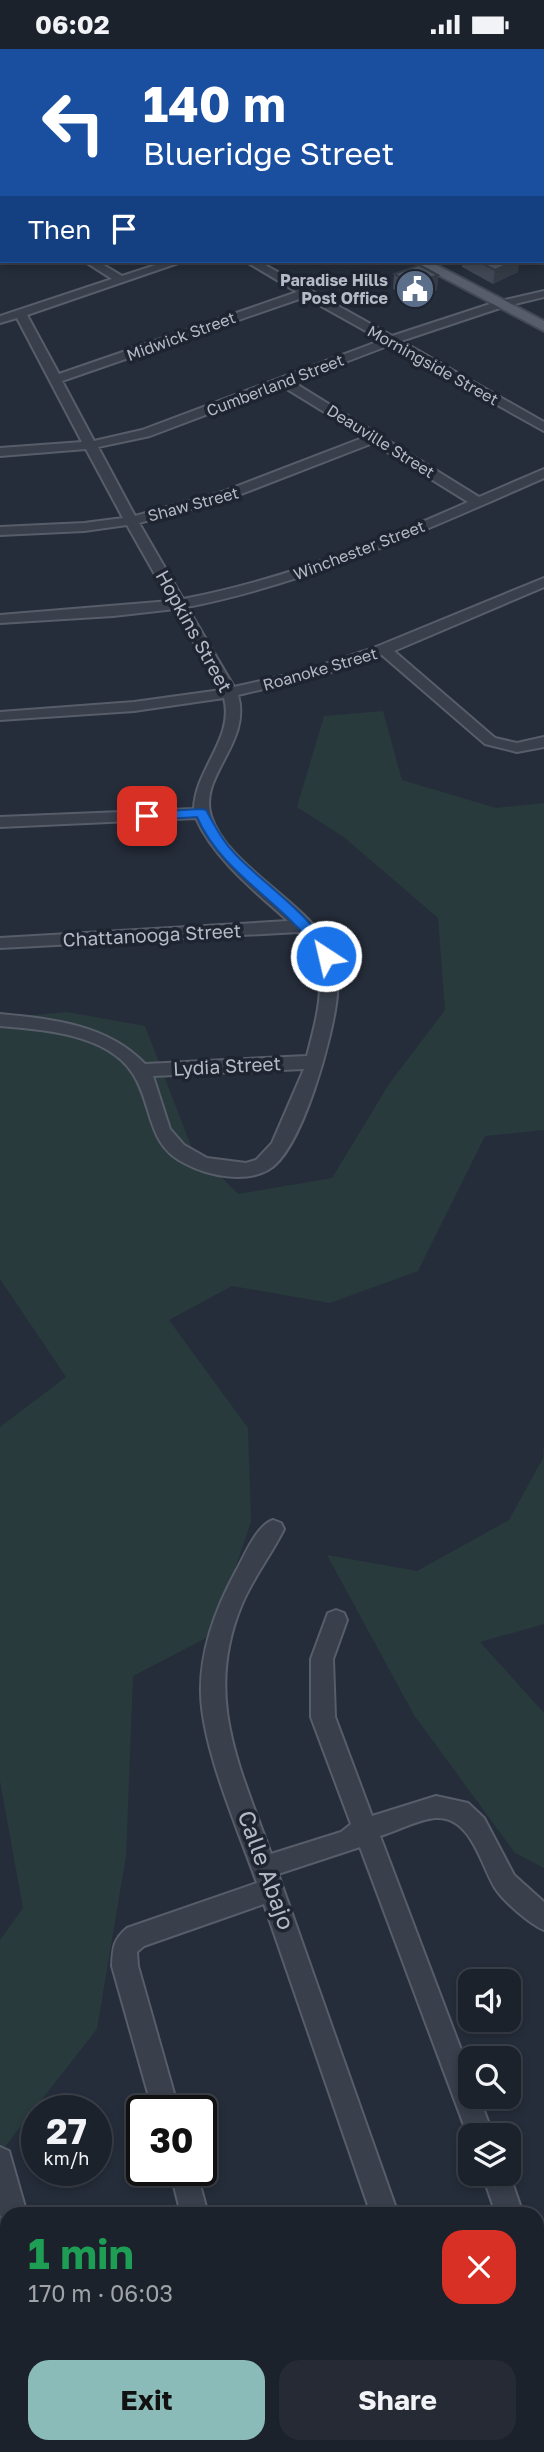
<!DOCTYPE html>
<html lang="en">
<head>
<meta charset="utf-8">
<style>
  body { margin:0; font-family:"Golos Text",sans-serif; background:#252a34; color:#f1f3f6; height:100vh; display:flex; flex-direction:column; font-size:26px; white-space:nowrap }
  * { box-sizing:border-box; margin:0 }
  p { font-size:23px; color:#a0a4a9 }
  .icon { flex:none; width:38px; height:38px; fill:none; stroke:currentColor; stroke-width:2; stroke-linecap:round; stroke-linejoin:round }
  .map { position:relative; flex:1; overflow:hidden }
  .side { position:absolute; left:0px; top:2158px; width:544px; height:247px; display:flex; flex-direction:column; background:#1c222c; border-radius:21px 21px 0 0; box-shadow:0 4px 10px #0003,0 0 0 2px #3a3f48 }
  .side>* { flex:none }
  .hud { position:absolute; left:0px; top:0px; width:544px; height:214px; box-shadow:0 4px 10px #0003,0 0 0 2px #3a3f48; background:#1a4fa0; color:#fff; overflow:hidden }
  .controls { position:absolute; left:458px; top:1920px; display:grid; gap:14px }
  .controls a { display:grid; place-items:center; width:63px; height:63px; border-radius:14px; background:#1c222c; box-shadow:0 4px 10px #0003,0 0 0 2px #3a3f48; font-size:35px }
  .speed { position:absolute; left:21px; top:2046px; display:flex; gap:14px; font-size:35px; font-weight:700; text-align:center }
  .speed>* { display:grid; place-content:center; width:91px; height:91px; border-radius:50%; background:#1c222c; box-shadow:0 4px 10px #0003,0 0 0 2px #3a3f48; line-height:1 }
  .speed small { font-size:18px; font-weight:400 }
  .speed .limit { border:4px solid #111; border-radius:10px; background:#fff; color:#111 }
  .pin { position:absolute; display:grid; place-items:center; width:60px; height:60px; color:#fff; margin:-30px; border-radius:14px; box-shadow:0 4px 10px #0006 }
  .me { position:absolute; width:77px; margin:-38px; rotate:325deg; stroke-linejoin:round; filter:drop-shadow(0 0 5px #0008) }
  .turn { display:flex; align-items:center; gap:24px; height:147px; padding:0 28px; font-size:32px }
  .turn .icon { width:91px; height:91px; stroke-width:2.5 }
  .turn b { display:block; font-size:49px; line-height:60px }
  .then { display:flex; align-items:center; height:66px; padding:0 28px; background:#0003; gap:14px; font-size:26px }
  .round { display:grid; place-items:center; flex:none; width:74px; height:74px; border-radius:21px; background:#252a34 }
  .head { display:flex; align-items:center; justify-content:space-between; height:119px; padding:0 28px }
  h1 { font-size:42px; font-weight:700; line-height:52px; color:#1e9e55 }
  .primary-button { display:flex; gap:14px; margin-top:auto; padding:14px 28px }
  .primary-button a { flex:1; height:80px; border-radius:21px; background:#8bbbb9; color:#111; font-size:28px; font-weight:700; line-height:80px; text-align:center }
  .primary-button a+a { background:#252a34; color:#f1f3f6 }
  .status { display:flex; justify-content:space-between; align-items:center; height:49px; padding:0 35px; background:#1c222c; direction:ltr }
  .status svg { height:19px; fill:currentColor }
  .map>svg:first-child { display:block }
  .green { fill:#283a3c }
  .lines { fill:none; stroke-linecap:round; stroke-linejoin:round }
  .minor-casing { stroke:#575d69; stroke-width:4 }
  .major-casing { stroke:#424854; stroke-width:4 }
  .minor { fill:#393f4b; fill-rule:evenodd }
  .major { fill:#575e6b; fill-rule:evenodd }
  .wall { fill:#414855 }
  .shaded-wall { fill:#353b45 }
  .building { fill:#4c5463; stroke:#353b45; stroke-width:2 }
  .route { fill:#1a73e8; stroke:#114b97; stroke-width:2 }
  .labels { text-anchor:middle; stroke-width:7; stroke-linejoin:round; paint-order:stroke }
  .far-poi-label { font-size:16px; font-weight:bold; fill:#b5bac6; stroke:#1e2430; text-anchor:end }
  .far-street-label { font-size:16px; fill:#b5bac6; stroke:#1e2430 }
  .street-label { font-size:19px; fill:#b5bac6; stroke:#1e2430 }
  .near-street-label { font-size:23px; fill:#b5bac6; stroke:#1e2430 }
</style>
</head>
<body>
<div class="status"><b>06:02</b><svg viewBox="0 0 49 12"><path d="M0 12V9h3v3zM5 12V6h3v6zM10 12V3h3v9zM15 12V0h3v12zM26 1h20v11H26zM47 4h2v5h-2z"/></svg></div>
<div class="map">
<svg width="544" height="2403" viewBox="0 0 544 2403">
  <rect width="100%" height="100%" fill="#252d3a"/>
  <g class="green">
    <path d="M383,662L402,731L496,759L544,754V1081L485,1087L418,1222L330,1254L232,1237L169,1271L248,1379L251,1473L212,1586L133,1627L126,1807L97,1980L0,2104V1891L23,1859L0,1732V1378L66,1328L0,1230V969L67,963L145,977L191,1097L238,1145L332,1129L389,1035L445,961L438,869L345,789L297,758L324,667Z"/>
    <path d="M544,1392V1575L480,1593L544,1664V1819L515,1804L414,1666L327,1506L417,1522L509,1471L543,1409Z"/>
  </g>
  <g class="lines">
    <g class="minor-casing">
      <g id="minor">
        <path d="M337,0H359L335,2Z"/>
        <path d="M396,0H406L408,2H397Z"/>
        <rect x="542" y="16" width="2" height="6"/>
        <rect x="0" y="41" width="2" height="6"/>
        <rect x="542" y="68" width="2" height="6"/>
        <path d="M0,78H2L0,85Z"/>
        <rect x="542" y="121" width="2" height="6"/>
        <rect x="0" y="156" width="2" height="7"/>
        <rect x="542" y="187" width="2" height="6"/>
        <rect x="0" y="197" width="2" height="6"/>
        <path d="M84,212H97L122,227L168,212H184L27,266L59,325L297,243L245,212H258L392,287L496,253L544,242V248L503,258L401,292L544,373V382L390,296L293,333L479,448L544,420V429C428,480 313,533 187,558L234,638L304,622L371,600L544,529V538L394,602L495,689L517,694L544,688V698L517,703L485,695L382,606L315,628L238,646C252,694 198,727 211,767C227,819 314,856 332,905C337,918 338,932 337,946C334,984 302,1103 268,1121C245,1134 209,1127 186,1115C149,1098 153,1063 137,1032C115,985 45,981 0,977V965C51,970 107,975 145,1015L307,1007C317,967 334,916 299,883L0,899V889L288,872C256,843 214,810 196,769L0,778V768L194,760C195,720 235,689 224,649L134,662L0,671V663L134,653L221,641L175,560L113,567L0,574V566L170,552L127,476L84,482L0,486V478L84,474L123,469L86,400L0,407V399L82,393L17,269L0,274V267L112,230ZM305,248L382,291L142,381L94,392L62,332ZM282,337L365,388L222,443L135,467L98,398L150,387ZM373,394L468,453C376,494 283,531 183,550L139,474L231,449ZM304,1020L272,1094L256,1111L246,1114L207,1109L184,1096L170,1080L153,1027Z"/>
        <path d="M273,1471L281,1474L284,1480C271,1506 253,1529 242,1555C203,1648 240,1718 271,1805L341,1783L351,1775L311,1668V1610L328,1564L336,1561L344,1564L347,1571L333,1610L335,1668L372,1767L436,1747L468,1754L484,1769L514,1826L544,1853V1881C531,1876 503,1852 495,1839C481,1816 471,1767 436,1769C419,1770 397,1782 380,1787L471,2027V2048H479L493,2086H471V2095L360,1798L278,1825L398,2165H371L264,1855L144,1897L137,1903L138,1917L179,2062H153L112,1917C113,1899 113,1891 127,1879L257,1834C238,1780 202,1699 201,1644C200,1601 216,1559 236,1522C245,1506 256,1477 273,1471Z"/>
        <path d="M0,2098L9,2102L27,2165H7V2176L0,2166Z"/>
        <path d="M170,2121H196L208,2165H181Z"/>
        <path d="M482,2124H509L523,2165H496Z"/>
        <path d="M537,2222L544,2225V2267L537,2264Z"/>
        <path d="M50,2398H79L82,2403H52Z"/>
        <path d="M237,2398H272L269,2403H234Z"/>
        <path d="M453,2398H482L485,2403H455Z"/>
      </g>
    </g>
    <g class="major-casing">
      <g id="major">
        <path d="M12,0H26L27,2H13Z"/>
        <path d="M0,128H2L0,137Z"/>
        <path d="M412,212H429L544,272V282Z"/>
      </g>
    </g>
    <use href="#minor" class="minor"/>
    <use href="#major" class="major"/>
  </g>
  <g class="wall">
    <path d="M462,212H519L518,223L493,235L462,218Z"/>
    <path d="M394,225L438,226L437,241L412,250L393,240Z"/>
  </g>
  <g class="shaded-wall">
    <path d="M515,212H519L518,223L493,235L495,221Z"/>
    <path d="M438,226L437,241L412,250L413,235Z"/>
  </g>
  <g class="building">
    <path d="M477,212H515L495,221Z"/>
    <path d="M419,216L438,226L413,235L394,225Z"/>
  </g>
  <path class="route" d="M201,760L206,761C215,777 223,793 236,806C268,839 312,866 333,907L331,911H321C317,905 315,897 310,892C275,849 220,821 197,768L147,771L141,767L147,763Z"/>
  <defs>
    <g id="civic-disc" transform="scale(2.0125)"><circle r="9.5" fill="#5c6f8a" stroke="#1e2430"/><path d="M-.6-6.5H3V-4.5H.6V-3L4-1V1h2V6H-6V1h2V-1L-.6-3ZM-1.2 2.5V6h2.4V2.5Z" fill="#fff"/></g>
  </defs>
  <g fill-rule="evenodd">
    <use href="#civic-disc" x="415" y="240"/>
  </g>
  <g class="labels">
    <g class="far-poi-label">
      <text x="388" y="237">Paradise Hills<tspan x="388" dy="18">Post Office</tspan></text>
    </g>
    <g class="far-street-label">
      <text transform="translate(181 287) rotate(-20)" y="6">Midwick Street</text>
      <text transform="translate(433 316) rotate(29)" y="6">Morningside Street</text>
      <text transform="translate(275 336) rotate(-21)" y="6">Cumberland Street</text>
      <text transform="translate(381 392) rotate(32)" y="6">Deauville Street</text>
      <text transform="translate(193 455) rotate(-15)" y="6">Shaw Street</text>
      <text transform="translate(359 501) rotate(-21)" y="6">Winchester Street</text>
      <text transform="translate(320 620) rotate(-16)" y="6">Roanoke Street</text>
    </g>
    <g class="street-label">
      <text transform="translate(194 582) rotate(61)" y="7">Hopkins Street</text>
      <text transform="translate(152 886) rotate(-3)" y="7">Chattanooga Street</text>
      <text transform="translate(227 1017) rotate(-3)" y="7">Lydia Street</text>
    </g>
    <g class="near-street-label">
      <text transform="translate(266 1821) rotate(70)" y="8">Calle Abajo</text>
    </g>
  </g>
</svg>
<div class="controls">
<a><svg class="icon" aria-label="sound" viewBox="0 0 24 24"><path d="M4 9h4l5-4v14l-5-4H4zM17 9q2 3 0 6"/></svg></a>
<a><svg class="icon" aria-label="search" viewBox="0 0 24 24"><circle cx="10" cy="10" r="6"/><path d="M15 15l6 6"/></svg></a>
<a><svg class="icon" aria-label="layers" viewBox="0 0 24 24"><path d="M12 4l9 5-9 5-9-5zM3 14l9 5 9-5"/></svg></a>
</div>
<div class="speed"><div>27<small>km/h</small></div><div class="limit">30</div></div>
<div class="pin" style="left:147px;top:767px;background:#d93025"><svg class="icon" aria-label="arrive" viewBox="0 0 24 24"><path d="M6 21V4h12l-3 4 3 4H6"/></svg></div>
<svg class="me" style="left:326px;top:907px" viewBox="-20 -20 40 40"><circle r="17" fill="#1a73e8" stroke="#fff" stroke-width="3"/><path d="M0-11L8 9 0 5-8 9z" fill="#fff"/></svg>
<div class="hud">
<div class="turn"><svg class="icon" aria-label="left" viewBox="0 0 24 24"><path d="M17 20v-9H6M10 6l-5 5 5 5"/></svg><div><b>140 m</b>Blueridge Street</div></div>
<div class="then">Then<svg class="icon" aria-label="arrive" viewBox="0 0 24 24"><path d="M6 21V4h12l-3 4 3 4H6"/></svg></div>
</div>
<section class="side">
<div class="head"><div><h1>1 min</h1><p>170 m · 06:03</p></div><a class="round" style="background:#d93025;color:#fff"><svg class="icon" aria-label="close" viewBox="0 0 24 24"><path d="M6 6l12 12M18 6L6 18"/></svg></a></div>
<div class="primary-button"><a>Exit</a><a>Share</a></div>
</section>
</div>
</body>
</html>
